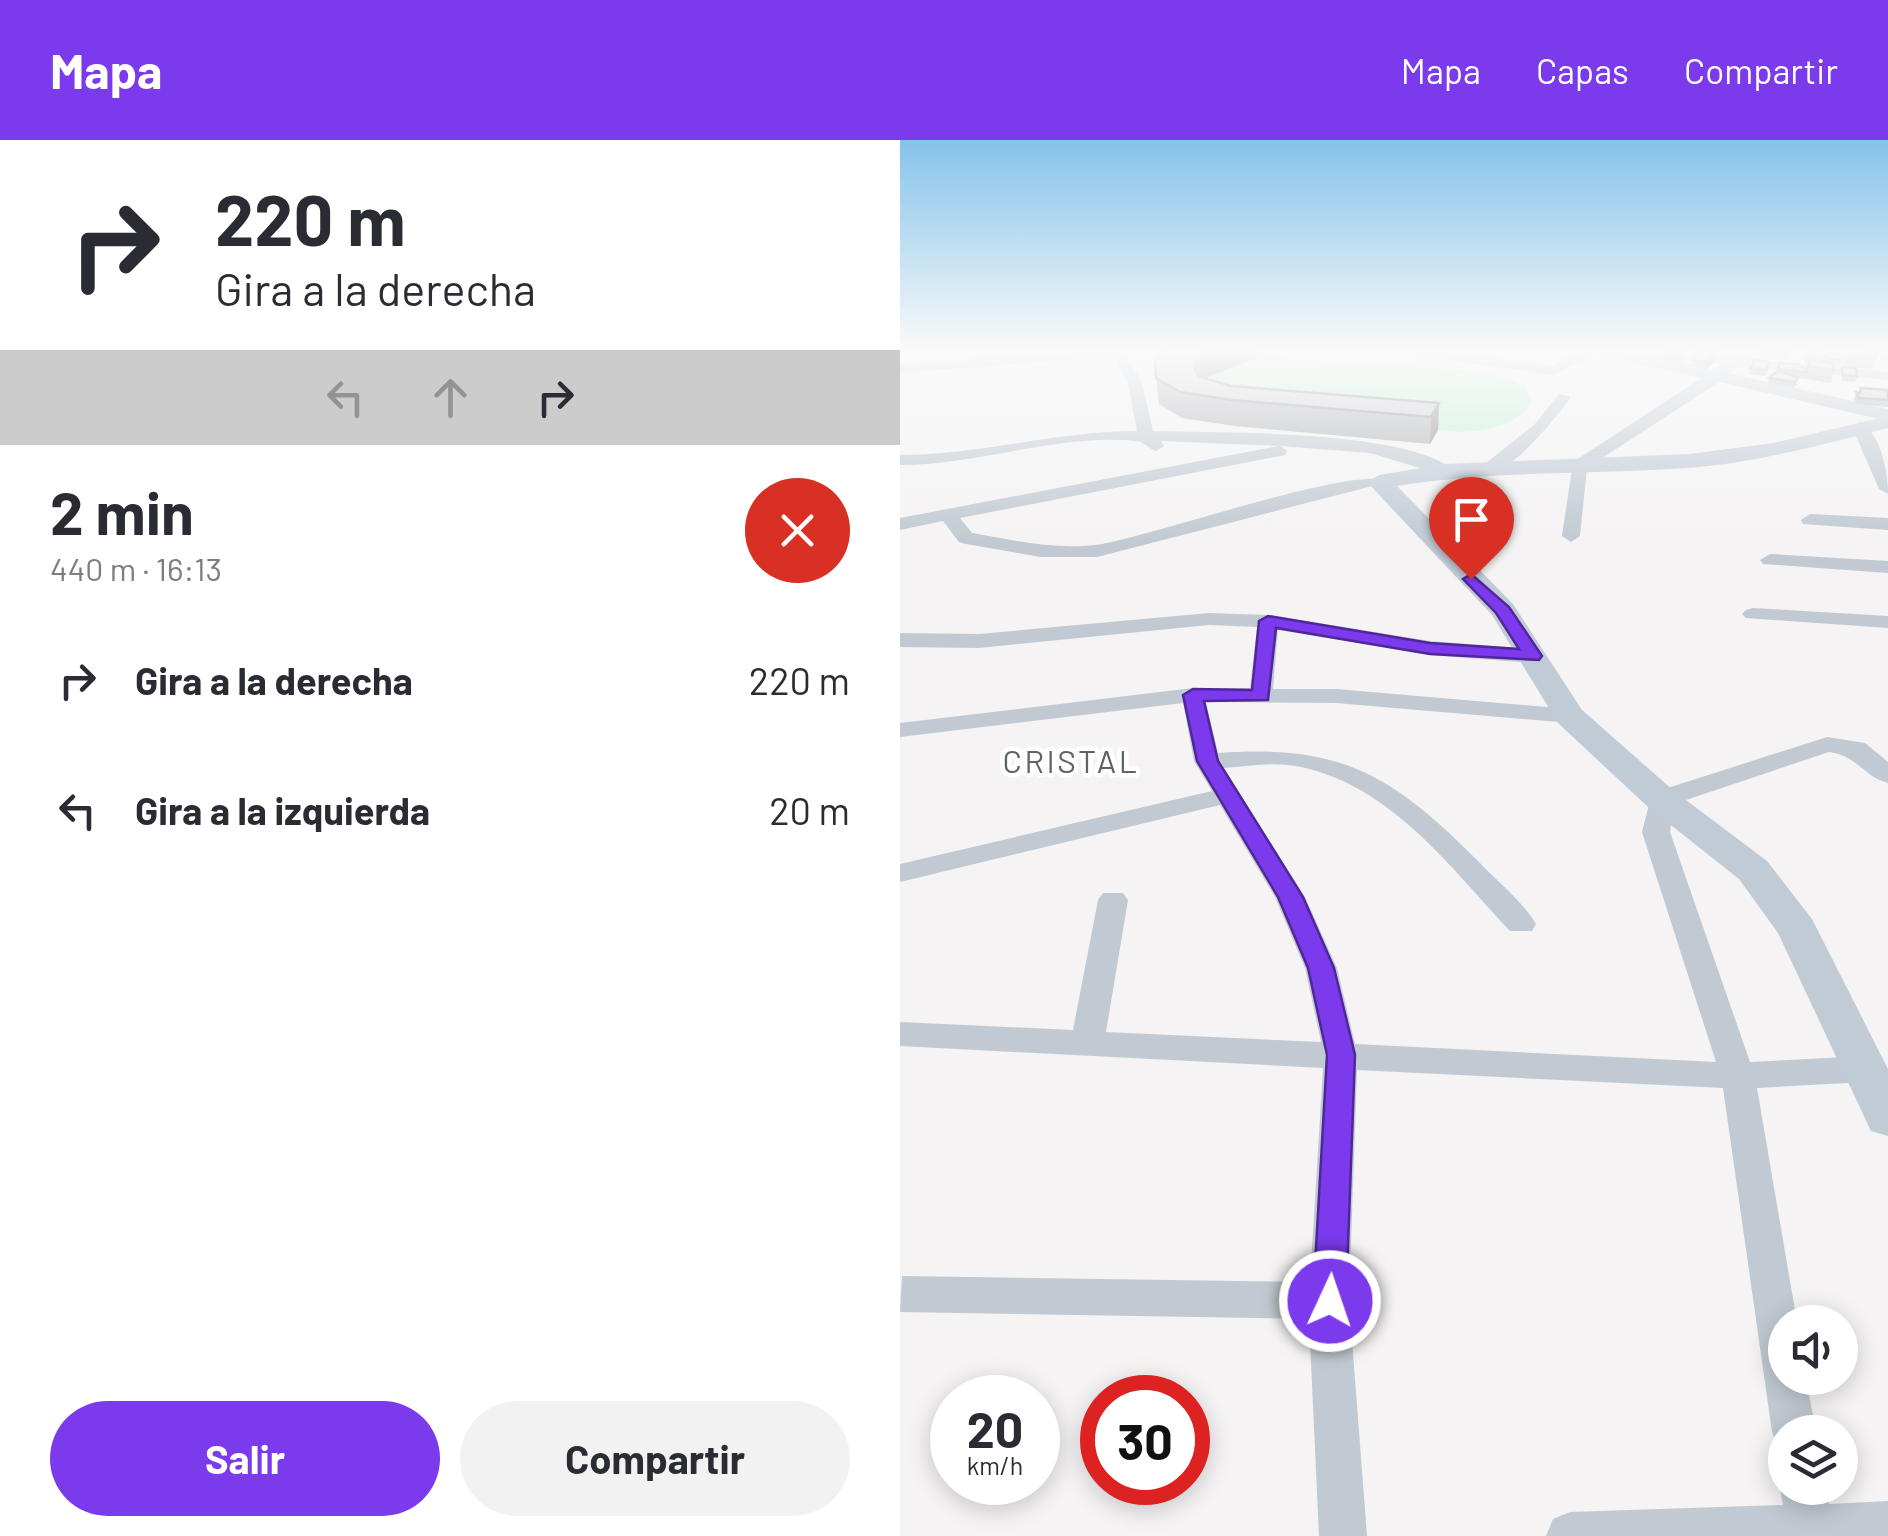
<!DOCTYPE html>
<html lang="es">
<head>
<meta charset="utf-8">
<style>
  body { margin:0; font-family:Barlow,sans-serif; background:#f2f2f3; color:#2b2b33; height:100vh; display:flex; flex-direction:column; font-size:38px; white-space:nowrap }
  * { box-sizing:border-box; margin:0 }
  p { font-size:32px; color:#7c7c81 }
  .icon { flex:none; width:55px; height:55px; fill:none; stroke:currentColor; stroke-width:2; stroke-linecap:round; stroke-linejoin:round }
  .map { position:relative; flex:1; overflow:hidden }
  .side { display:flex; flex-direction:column; background:#fff; width:900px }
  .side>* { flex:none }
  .banner { background:#fff; color:#2b2b33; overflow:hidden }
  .tools { position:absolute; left:868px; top:1165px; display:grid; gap:20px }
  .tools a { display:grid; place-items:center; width:90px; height:90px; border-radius:50%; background:#fff; box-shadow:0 5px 25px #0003; font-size:50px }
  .speed { position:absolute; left:30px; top:1235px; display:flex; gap:20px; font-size:50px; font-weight:700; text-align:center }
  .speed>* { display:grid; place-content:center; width:130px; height:130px; border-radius:50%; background:#fff; box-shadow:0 5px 25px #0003; line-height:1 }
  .speed small { font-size:25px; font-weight:400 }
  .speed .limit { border:15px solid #d22; background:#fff; color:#111 }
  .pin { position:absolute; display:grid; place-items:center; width:85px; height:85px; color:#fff; margin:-102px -42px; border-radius:50% 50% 50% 0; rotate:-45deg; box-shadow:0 0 10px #0007 }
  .pin .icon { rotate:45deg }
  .me { position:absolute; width:110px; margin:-55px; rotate:3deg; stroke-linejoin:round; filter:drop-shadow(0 0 8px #0008) }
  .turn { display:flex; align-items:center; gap:35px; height:210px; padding:0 50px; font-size:45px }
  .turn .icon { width:130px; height:130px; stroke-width:2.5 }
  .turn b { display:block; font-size:70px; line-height:85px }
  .lanes { display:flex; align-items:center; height:95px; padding:0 50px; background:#0003; justify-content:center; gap:50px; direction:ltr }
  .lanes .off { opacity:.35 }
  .round { display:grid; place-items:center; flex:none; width:105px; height:105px; border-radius:52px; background:#f2f2f3 }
  .head { display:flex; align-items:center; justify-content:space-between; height:170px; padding:0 50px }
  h1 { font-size:60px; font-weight:700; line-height:75px }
  .primary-button { display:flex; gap:20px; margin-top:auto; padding:20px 50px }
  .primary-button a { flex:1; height:115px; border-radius:60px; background:#7c3aed; color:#fff; font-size:40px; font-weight:700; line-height:115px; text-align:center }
  .primary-button a+a { background:#f2f2f3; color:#2b2b33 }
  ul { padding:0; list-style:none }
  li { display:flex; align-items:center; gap:30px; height:130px; padding:0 50px }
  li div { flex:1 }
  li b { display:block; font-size:38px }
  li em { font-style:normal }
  header { display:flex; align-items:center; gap:60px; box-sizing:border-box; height:140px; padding:0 50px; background:#7c3aed; color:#fff }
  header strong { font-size:48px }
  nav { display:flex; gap:55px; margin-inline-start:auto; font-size:35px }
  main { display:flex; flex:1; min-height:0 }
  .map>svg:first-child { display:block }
  .green { fill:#c3f1d5 }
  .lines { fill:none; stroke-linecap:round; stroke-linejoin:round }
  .minor { fill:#c1cad2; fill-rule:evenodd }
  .tertiary { fill:#c1cad2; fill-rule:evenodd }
  .secondary { fill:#c1cbd6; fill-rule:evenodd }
  .wall { fill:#b0b2b7 }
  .shaded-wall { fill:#909195 }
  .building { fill:#cdcfd5; stroke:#909195; stroke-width:2.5 }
  .route { fill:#7c3aed; stroke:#51269a; stroke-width:2.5 }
  .labels { text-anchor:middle; stroke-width:9; stroke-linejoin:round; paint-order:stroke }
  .neighbourhood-label { font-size:32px; letter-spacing:2.5px; fill:#5f6368; stroke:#fff }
</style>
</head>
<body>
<header>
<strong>Mapa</strong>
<nav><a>Mapa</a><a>Capas</a><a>Compartir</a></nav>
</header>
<main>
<section class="side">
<div class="banner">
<div class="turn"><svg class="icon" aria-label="right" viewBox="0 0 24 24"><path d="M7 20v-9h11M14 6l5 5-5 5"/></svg><div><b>220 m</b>Gira a la derecha</div></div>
<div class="lanes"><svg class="icon off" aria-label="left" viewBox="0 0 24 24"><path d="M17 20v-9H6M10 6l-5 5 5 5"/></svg><svg class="icon off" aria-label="ahead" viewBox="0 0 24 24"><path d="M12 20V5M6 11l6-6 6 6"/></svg><svg class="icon" aria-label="right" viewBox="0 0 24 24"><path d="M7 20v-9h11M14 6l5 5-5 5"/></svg></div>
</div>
<div class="head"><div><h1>2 min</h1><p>440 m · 16:13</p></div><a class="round" style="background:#d93025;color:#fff"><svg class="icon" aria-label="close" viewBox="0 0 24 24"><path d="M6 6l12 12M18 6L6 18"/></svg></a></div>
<ul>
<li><svg class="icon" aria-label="right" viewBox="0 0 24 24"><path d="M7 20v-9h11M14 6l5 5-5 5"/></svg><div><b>Gira a la derecha</b></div><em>220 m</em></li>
<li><svg class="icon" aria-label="left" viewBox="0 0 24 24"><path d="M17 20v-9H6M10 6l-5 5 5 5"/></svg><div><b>Gira a la izquierda</b></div><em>20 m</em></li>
</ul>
<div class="primary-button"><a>Salir</a><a>Compartir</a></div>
</section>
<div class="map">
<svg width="988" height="1396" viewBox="0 0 988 1396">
  <rect width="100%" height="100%" fill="#f5f3f3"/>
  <path class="green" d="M369,217L591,232L625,246L631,263C616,286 588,290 562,292L333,272L301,243L328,226Z"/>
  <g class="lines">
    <g class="minor">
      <path d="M206,208H263L226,215L242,243L253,291C320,293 507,289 555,331L546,336L470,313L380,306L387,311L385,315L60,378L72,393C113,400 154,410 195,405C242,400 462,322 488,342L197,417H141L66,404L59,402L43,381L0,390V378L378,306L261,301L264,306L256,311C248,308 244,302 236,301C160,293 78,325 0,325V315C80,315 157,291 237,291L228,243L213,216L0,233V225Z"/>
      <path d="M520,208L652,226L684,208H739L831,217L838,214L845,218L988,232V240L838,226L822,240L687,328L680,396L671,402L662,396L673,322L823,224L697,212L654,235L514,215V209Z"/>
      <path d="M659,254L671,257C656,278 608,338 581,335V327L634,285Z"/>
      <path d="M960,282C981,294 988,332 988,354L979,349L952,287Z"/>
      <path d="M910,374L988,378V390L903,384L901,380Z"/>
      <path d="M870,414L988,421V433L863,424L860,420Z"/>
      <path d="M853,468L988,476V488L846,478L842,474L846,470Z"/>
      <path d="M309,473L368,475L530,501L632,509L643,516L632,523L530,515L378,489L373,549H436L670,569L682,576L670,583L436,563L306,562L318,613C442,604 492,635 578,721C597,741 622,761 636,784L632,791H610C551,728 491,646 401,627C376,621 349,626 324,628L405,757L437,828L455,904L816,922L742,692L752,653L927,597L965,603L988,622V643C964,637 958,616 929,612L774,664L770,692L850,922L966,916L978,920L983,929L978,938L966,942L857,948L897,1182H885V1238H906L916,1292H885V1310L878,1308L872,1292L823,948L457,930L449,1161L467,1396H419L409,1179L0,1172L2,1136L410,1142L423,928L0,906V882L173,890L198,760L203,753H223L228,760L206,892L421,902L405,828L375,757L320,665L0,742V724L312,651L294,621L283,563L0,597V583L293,548H350L357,487L309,485L79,508L0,507V493L79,494Z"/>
      <path d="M885,1336V1348H926L929,1364L988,1361V1396H646L653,1379L670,1372L883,1365L880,1348Z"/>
    </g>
    <path class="tertiary" d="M684,208H716L988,269V281L693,213Z"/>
    <g class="secondary">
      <path d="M978,208H988V221L981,219Z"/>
      <path d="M988,276V288C921,305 855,323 786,328C689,335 592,330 497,346L613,464L682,570L774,651L867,721L912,779L988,929V996L971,991L878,793L839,739L748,667L658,583L592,475L467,342L479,335L546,324L789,314L874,303Z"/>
    </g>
  </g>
  <g class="wall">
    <path d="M795,208H823L821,214L794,212Z"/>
    <path d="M864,208H890L888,219L862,217Z"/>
    <path d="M902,208H926L922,221H924L925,218L943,221L940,226H933L934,230L931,243L898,238L897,244L894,248L868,244L869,238L877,232L880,223L907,230L909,223H904L906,210H902Z"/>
    <path d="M947,208L979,211L973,229L943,226Z"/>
    <path d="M763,214L785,219L781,225L763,221Z"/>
    <path d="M357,218L306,238L331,246L539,263L538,290L530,304L334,286L282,278L259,264L256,238Z"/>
    <path d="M792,220L815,221L806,229L791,226Z"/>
    <path d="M870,222L869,229L864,236L849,234L850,228Z"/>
    <path d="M942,227L957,236L955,242L942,241L941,234Z"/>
    <path d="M988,250V267L957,264L954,259L956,252Z"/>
  </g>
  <g class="shaded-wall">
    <path d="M317,208H356L357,218L307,237L297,251L294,226L305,212Z"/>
    <path d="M816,215L815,221L806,229L807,222Z"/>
    <path d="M539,263L538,290L530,304L531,277Z"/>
  </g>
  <g class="building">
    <path d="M269,208H317L305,212L294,226L298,236L331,246L539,263L531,277L332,260L280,252L256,238L255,222Z"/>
    <path d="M864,208H890L889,213L864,211Z"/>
    <path d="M907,208H924L922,212L906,210Z"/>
    <path d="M947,208H951L979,211L976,216L946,213Z"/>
    <path d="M772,211L786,213L782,218L763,214Z"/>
    <path d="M797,212L816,215L807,222L792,220Z"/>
    <path d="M928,213L944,214L941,220L925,218Z"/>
    <path d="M910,219L932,223L934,230L908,227Z"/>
    <path d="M855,220L870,222L865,230L850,228Z"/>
    <path d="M880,223L898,224L907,230V232L878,229Z"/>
    <path d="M942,227L956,228L957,236L943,235Z"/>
    <path d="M878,231L898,237L895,242L869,238Z"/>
    <path d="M961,248L988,250V260L959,258L956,252L960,253Z"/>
  </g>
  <linearGradient id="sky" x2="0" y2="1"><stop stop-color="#85c3ea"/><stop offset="0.52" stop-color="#fafafa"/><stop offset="1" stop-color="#fafafa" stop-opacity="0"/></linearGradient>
  <rect width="988" height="403" fill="url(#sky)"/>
  <path class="route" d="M571,434L609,467L642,516L639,520L530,514L376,488L368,560L304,561L318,621L403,757L434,828L455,915L446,1161L441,1172L430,1176L418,1172L413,1161L427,915L408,828L378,757L297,621L283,555L293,549L352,550L359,481L368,476L530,503L619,509L596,473L563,439Z"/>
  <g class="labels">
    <g class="neighbourhood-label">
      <text x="171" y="633">CRISTAL</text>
    </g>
  </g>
</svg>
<div class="tools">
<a><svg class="icon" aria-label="sound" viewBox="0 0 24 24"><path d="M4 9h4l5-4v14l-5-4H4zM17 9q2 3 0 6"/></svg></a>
<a><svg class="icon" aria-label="layers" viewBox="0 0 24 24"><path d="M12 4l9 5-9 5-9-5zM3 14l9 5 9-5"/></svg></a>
</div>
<div class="speed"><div>20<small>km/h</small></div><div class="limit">30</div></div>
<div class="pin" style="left:571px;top:439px;background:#d93025"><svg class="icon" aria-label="arrive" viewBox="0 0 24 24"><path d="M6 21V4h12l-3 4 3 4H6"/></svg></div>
<svg class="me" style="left:430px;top:1161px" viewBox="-20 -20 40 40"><circle r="17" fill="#7c3aed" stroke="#fff" stroke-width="3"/><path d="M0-11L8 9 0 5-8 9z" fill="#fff"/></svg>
</div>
</main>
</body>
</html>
